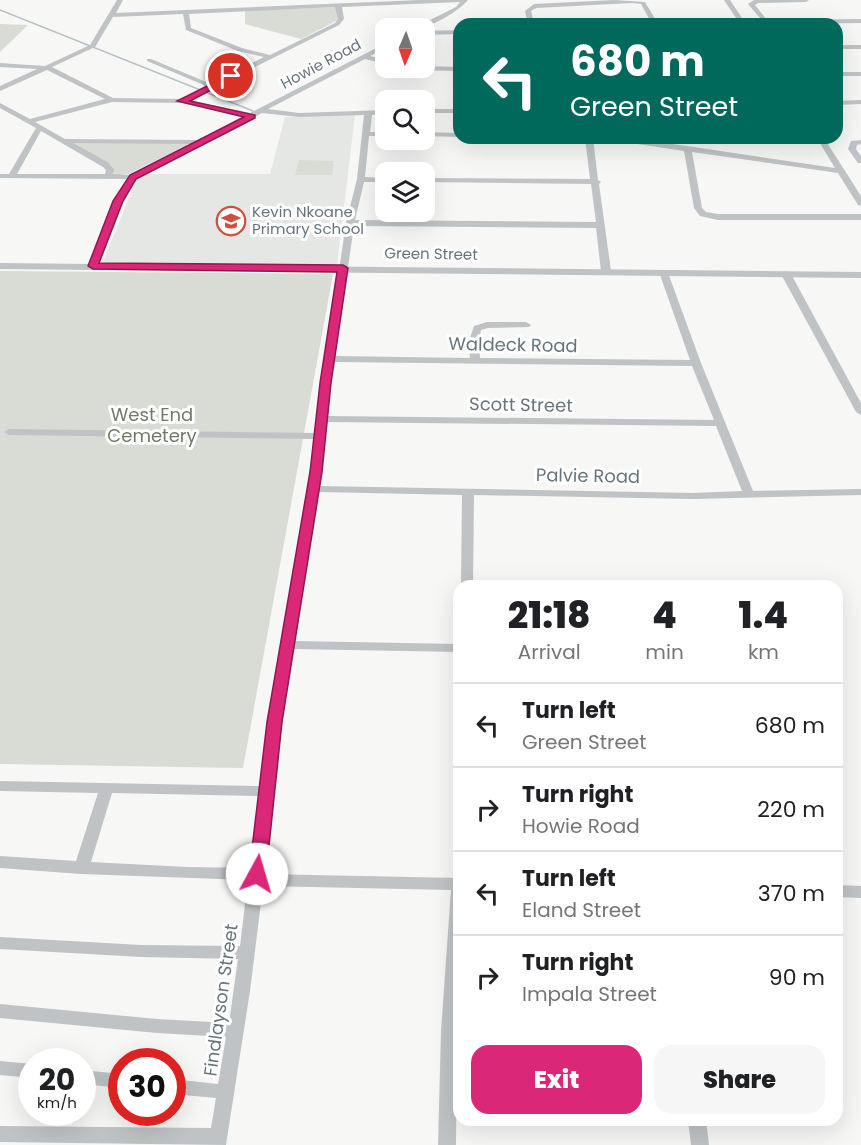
<!DOCTYPE html>
<html lang="en">
<head>
<meta charset="utf-8">
<style>
  body { margin:0; font-family:Poppins,sans-serif; background:#f6f6f6; color:#202124; height:100vh; display:flex; flex-direction:column; font-size:22px; white-space:nowrap }
  * { box-sizing:border-box; margin:0 }
  p { font-size:20px; color:#757577 }
  .icon { flex:none; width:33px; height:33px; fill:none; stroke:currentColor; stroke-width:2; stroke-linecap:round; stroke-linejoin:round }
  .map { position:relative; flex:1; overflow:hidden }
  .details { position:absolute; left:453px; top:580px; width:390px; height:546px; display:flex; flex-direction:column; background:#fff; border-radius:18px; box-shadow:0 6px 24px #0002 }
  .details>* { flex:none }
  .hud { position:absolute; left:453px; top:18px; width:390px; height:126px; border-radius:18px; box-shadow:0 6px 24px #0002; background:#00695c; color:#fff; overflow:hidden }
  .needle { width:39px; rotate:182deg }
  .buttons { position:absolute; left:375px; top:18px; display:grid; gap:12px }
  .buttons a { display:grid; place-items:center; width:60px; height:60px; border-radius:12px; background:#fff; box-shadow:0 6px 24px #0002; font-size:30px }
  .speed { position:absolute; left:18px; top:1048px; display:flex; gap:12px; font-size:30px; font-weight:700; text-align:center }
  .speed>* { display:grid; place-content:center; width:78px; height:78px; border-radius:50%; background:#fff; box-shadow:0 6px 24px #0002; line-height:1 }
  .speed small { font-size:15px; font-weight:400 }
  .speed .limit { border:9px solid #d22; background:#fff; color:#111 }
  .pin { position:absolute; display:grid; place-items:center; width:51px; height:51px; color:#fff; margin:-26px; border:3px solid #fff; border-radius:50%; box-shadow:0 2px 6px #0007 }
  .me { position:absolute; width:66px; margin:-33px; rotate:6deg; stroke-linejoin:round; filter:drop-shadow(0 0 4px #0008) }
  .turn { display:flex; align-items:center; gap:21px; height:126px; padding:0 18px; font-size:27px }
  .turn .icon { width:78px; height:78px; stroke-width:2.5 }
  .turn b { display:block; font-size:42px; line-height:51px }
  .eta { display:flex; justify-content:space-evenly; align-items:center; height:102px; text-align:center }
  .eta b { font-size:36px; font-weight:800; line-height:42px }
  .action { display:flex; gap:12px; margin-top:auto; padding:12px 18px }
  .action a { flex:1; height:69px; border-radius:18px; background:#db2777; color:#fff; font-size:24px; font-weight:800; line-height:69px; text-align:center }
  .action a+a { background:#f6f6f6; color:#202124 }
  ul { padding:0; list-style:none }
  li { display:flex; align-items:center; gap:18px; height:84px; padding:0 18px; border-top:2px solid #e0e0e0 }
  li div { flex:1 }
  li b { display:block; font-size:22px }
  li em { font-style:normal }
  .map>svg:first-child { display:block }
  .built { fill:#e5e7e5 }
  .green { fill:#d8dcd5 }
  .lines { fill:none; stroke-linecap:round; stroke-linejoin:round }
  .stream { stroke:#b5c1c4; stroke-width:1.5 }
  .minor { fill:#bfc3c6; fill-rule:evenodd }
  .tertiary { fill:#bfc3c6; fill-rule:evenodd }
  .route { fill:#db2777; stroke:#8e194d; stroke-width:1.5 }
  .labels { text-anchor:middle; stroke-width:6; stroke-linejoin:round; paint-order:stroke }
  .far-street-label { font-size:15px; fill:#66757d; stroke:#fff }
  .far-poi-label { font-size:15px; fill:#66757d; stroke:#fff; text-anchor:start }
  .street-label { font-size:18px; fill:#66757d; stroke:#fff }
  .park-label { font-size:18px; fill:#6e7a68; stroke:#fff }
</style>
</head>
<body>
<div class="map">
<svg width="861" height="1145" viewBox="0 0 861 1145">
  <rect width="100%" height="100%" fill="#f7f7f5"/>
  <path class="built" d="M355,115L337,265L103,262L136,180L147,174H270L285,117Z"/>
  <g class="green">
    <path d="M337,7L338,20L301,39L245,24V11Z"/>
    <path d="M0,24L28,25L0,52Z"/>
    <path d="M70,143H186L187,145L129,174L116,175Z"/>
    <path d="M299,160L334,161L332,175H295Z"/>
    <path d="M0,271L333,274L243,768L0,764Z"/>
  </g>
  <g class="lines">
    <path class="stream" d="M0,10L253,111"/>
    <g class="minor">
      <path d="M117,0H123L116,13L420,0H468C459,11 428,30 414,28L456,7L460,2L342,7L344,19L339,25L189,100L250,113L386,43V48L370,56L386,60V64L365,59L268,109L299,113L386,110V114L372,115L370,132H386V136H369L365,177L386,178V182H364L355,220L596,222L591,184L424,182V178L590,179L585,138H593L598,180L601,182L599,184L611,271L606,274L601,271L596,228L354,226L335,356L470,358L469,341L474,326L487,322H526L531,325L529,327L488,328L481,330L479,341L480,358L690,360L659,272L661,270H667L701,363L753,491L861,489V495L693,499L474,495L473,586H461L462,495L318,492L294,641L459,644V652L293,649L285,701L264,874L459,878L456,1145H438L441,1031L451,890L263,886L250,991L226,1145L0,1142V1126L211,1128L216,1098L172,1094V1079L218,1084L226,1037L157,1033L0,1018V1004L157,1019L229,1023L238,959L141,957L0,949V937L141,945L240,946L248,880L81,874L0,868V856L76,861L98,793L0,791V781L260,786C275,670 299,555 314,439L9,435L4,432L9,429L315,433L346,223L357,179L364,115L299,117L262,113L136,179L122,201L97,266L96,268H90L89,266L114,201L127,179L0,178V174H9L36,128L0,108V103L30,119L105,99L47,70L0,91V86L37,69L0,67V63L45,66L90,45ZM335,7L338,19L335,23L270,55L242,48L191,28L189,14ZM183,14L186,30L238,51L264,57L211,84L151,59H147V61L206,86L181,99L113,98L52,67L95,47L113,17ZM112,102L182,103L243,116L199,140L65,139L35,122ZM41,131L103,167L106,170L105,174H17ZM73,143L190,144L132,175L113,174L114,170L109,163ZM334,362L692,366L714,420L327,416ZM326,422L716,426L742,491L693,493L319,486ZM112,793L259,796L250,868L187,867L91,862Z"/>
      <path d="M614,0L645,2L658,24H652L641,4L632,3L536,8L531,11L534,24H528L525,11L534,4Z"/>
      <path d="M724,0H730L746,24H740Z"/>
      <path d="M754,0H809L806,2L758,3L755,5L767,20L861,19V23L765,24L748,4Z"/>
      <path d="M459,30V34L424,35V31Z"/>
      <rect x="837" y="45" width="24" height="4"/>
      <path d="M424,66L459,67V71L411,70L407,68Z"/>
      <rect x="837" y="72" width="24" height="4"/>
      <path d="M861,100V104L837,105V101Z"/>
      <rect x="424" y="109" width="35" height="4"/>
      <path d="M424,132L459,133V137L424,136Z"/>
      <path d="M607,138H627L687,146L835,168L818,140L764,142L760,140L763,138H824L861,196V206L858,205L838,173L692,152L702,208L706,212L718,214H861V220H718L700,216L694,208L684,151L611,140Z"/>
      <path d="M861,140V144L857,145L856,149L861,156V163H858L848,149L851,141Z"/>
      <path d="M786,271L791,274L861,403V415L856,412L781,274Z"/>
      <path d="M837,885L861,886V898L837,897Z"/>
      <path d="M0,1061L32,1064V1078L0,1075Z"/>
      <path d="M82,1070L122,1074V1088L82,1084Z"/>
      <path d="M688,1120H706L709,1145H691Z"/>
    </g>
    <path class="tertiary" d="M0,263L861,272V278L0,269Z"/>
  </g>
  <path class="route" d="M231,74L235,76L234,78L190,101L255,115V118L136,179L123,201L99,263L343,265L348,268L331,383L322,472L282,722L266,874L263,879L257,881L251,879L249,874L267,722L310,472L320,383L337,272L93,269L88,266L113,201L130,175L244,117L177,101Z"/>
  <defs>
    <g id="school-ring" transform="scale(1.5)"><circle r="9.5" fill="#fff" stroke="#d04e3c" stroke-width="1.5"/><path d="M0-5L7-2L0 1L-7-2ZM-4 1L0 2.5L4 1V4Q0 6-4 4Z" fill="#d04e3c"/></g>
  </defs>
  <g fill-rule="evenodd">
    <use href="#school-ring" x="231" y="221"/>
  </g>
  <g class="labels">
    <g class="far-street-label">
      <text transform="translate(321 64) rotate(-28)" y="5">Howie Road</text>
      <text transform="translate(431 254) rotate(1)" y="5">Green Street</text>
    </g>
    <g class="far-poi-label">
      <text x="252" y="217">Kevin Nkoane<tspan x="252" dy="17">Primary School</tspan></text>
    </g>
    <g class="street-label">
      <text transform="translate(513 345) rotate(1)" y="6">Waldeck Road</text>
      <text transform="translate(521 405) rotate(1)" y="6">Scott Street</text>
      <text transform="translate(588 476) rotate(1)" y="6">Palvie Road</text>
      <text transform="translate(221 1000) rotate(-82)" y="6">Findlayson Street</text>
    </g>
    <g class="park-label">
      <text x="152" y="421">West End<tspan x="152" dy="21">Cemetery</tspan></text>
    </g>
  </g>
</svg>
<div class="buttons">
<a><svg class="needle" viewBox="-14 -14 28 28"><path d="M0-13l5 13h-10z" fill="#e53935"/><path d="M0 13l5-13h-10z" fill="#757577"/></svg></a>
<a><svg class="icon" aria-label="search" viewBox="0 0 24 24"><circle cx="10" cy="10" r="6"/><path d="M15 15l6 6"/></svg></a>
<a><svg class="icon" aria-label="layers" viewBox="0 0 24 24"><path d="M12 4l9 5-9 5-9-5zM3 14l9 5 9-5"/></svg></a>
</div>
<div class="speed"><div>20<small>km/h</small></div><div class="limit">30</div></div>
<div class="pin" style="left:231px;top:76px;background:#d93025"><svg class="icon" aria-label="arrive" viewBox="0 0 24 24"><path d="M6 21V4h12l-3 4 3 4H6"/></svg></div>
<svg class="me" style="left:257px;top:874px" viewBox="-20 -20 40 40"><circle r="19" fill="#fff"/><path d="M0-13L10 11 0 6-10 11z" fill="#db2777"/></svg>
<div class="hud">
<div class="turn"><svg class="icon" aria-label="left" viewBox="0 0 24 24"><path d="M17 20v-9H6M10 6l-5 5 5 5"/></svg><div><b>680 m</b>Green Street</div></div>
</div>
<section class="details">
<div class="eta">
<div><b>21:18</b><p>Arrival</p></div>
<div><b>4</b><p>min</p></div>
<div><b>1.4</b><p>km</p></div>
</div>
<ul>
<li><svg class="icon" aria-label="left" viewBox="0 0 24 24"><path d="M17 20v-9H6M10 6l-5 5 5 5"/></svg><div><b>Turn left</b><p>Green Street</p></div><em>680 m</em></li>
<li><svg class="icon" aria-label="right" viewBox="0 0 24 24"><path d="M7 20v-9h11M14 6l5 5-5 5"/></svg><div><b>Turn right</b><p>Howie Road</p></div><em>220 m</em></li>
<li><svg class="icon" aria-label="left" viewBox="0 0 24 24"><path d="M17 20v-9H6M10 6l-5 5 5 5"/></svg><div><b>Turn left</b><p>Eland Street</p></div><em>370 m</em></li>
<li><svg class="icon" aria-label="right" viewBox="0 0 24 24"><path d="M7 20v-9h11M14 6l5 5-5 5"/></svg><div><b>Turn right</b><p>Impala Street</p></div><em>90 m</em></li>
</ul>
<div class="action"><a>Exit</a><a>Share</a></div>
</section>
</div>
</body>
</html>
